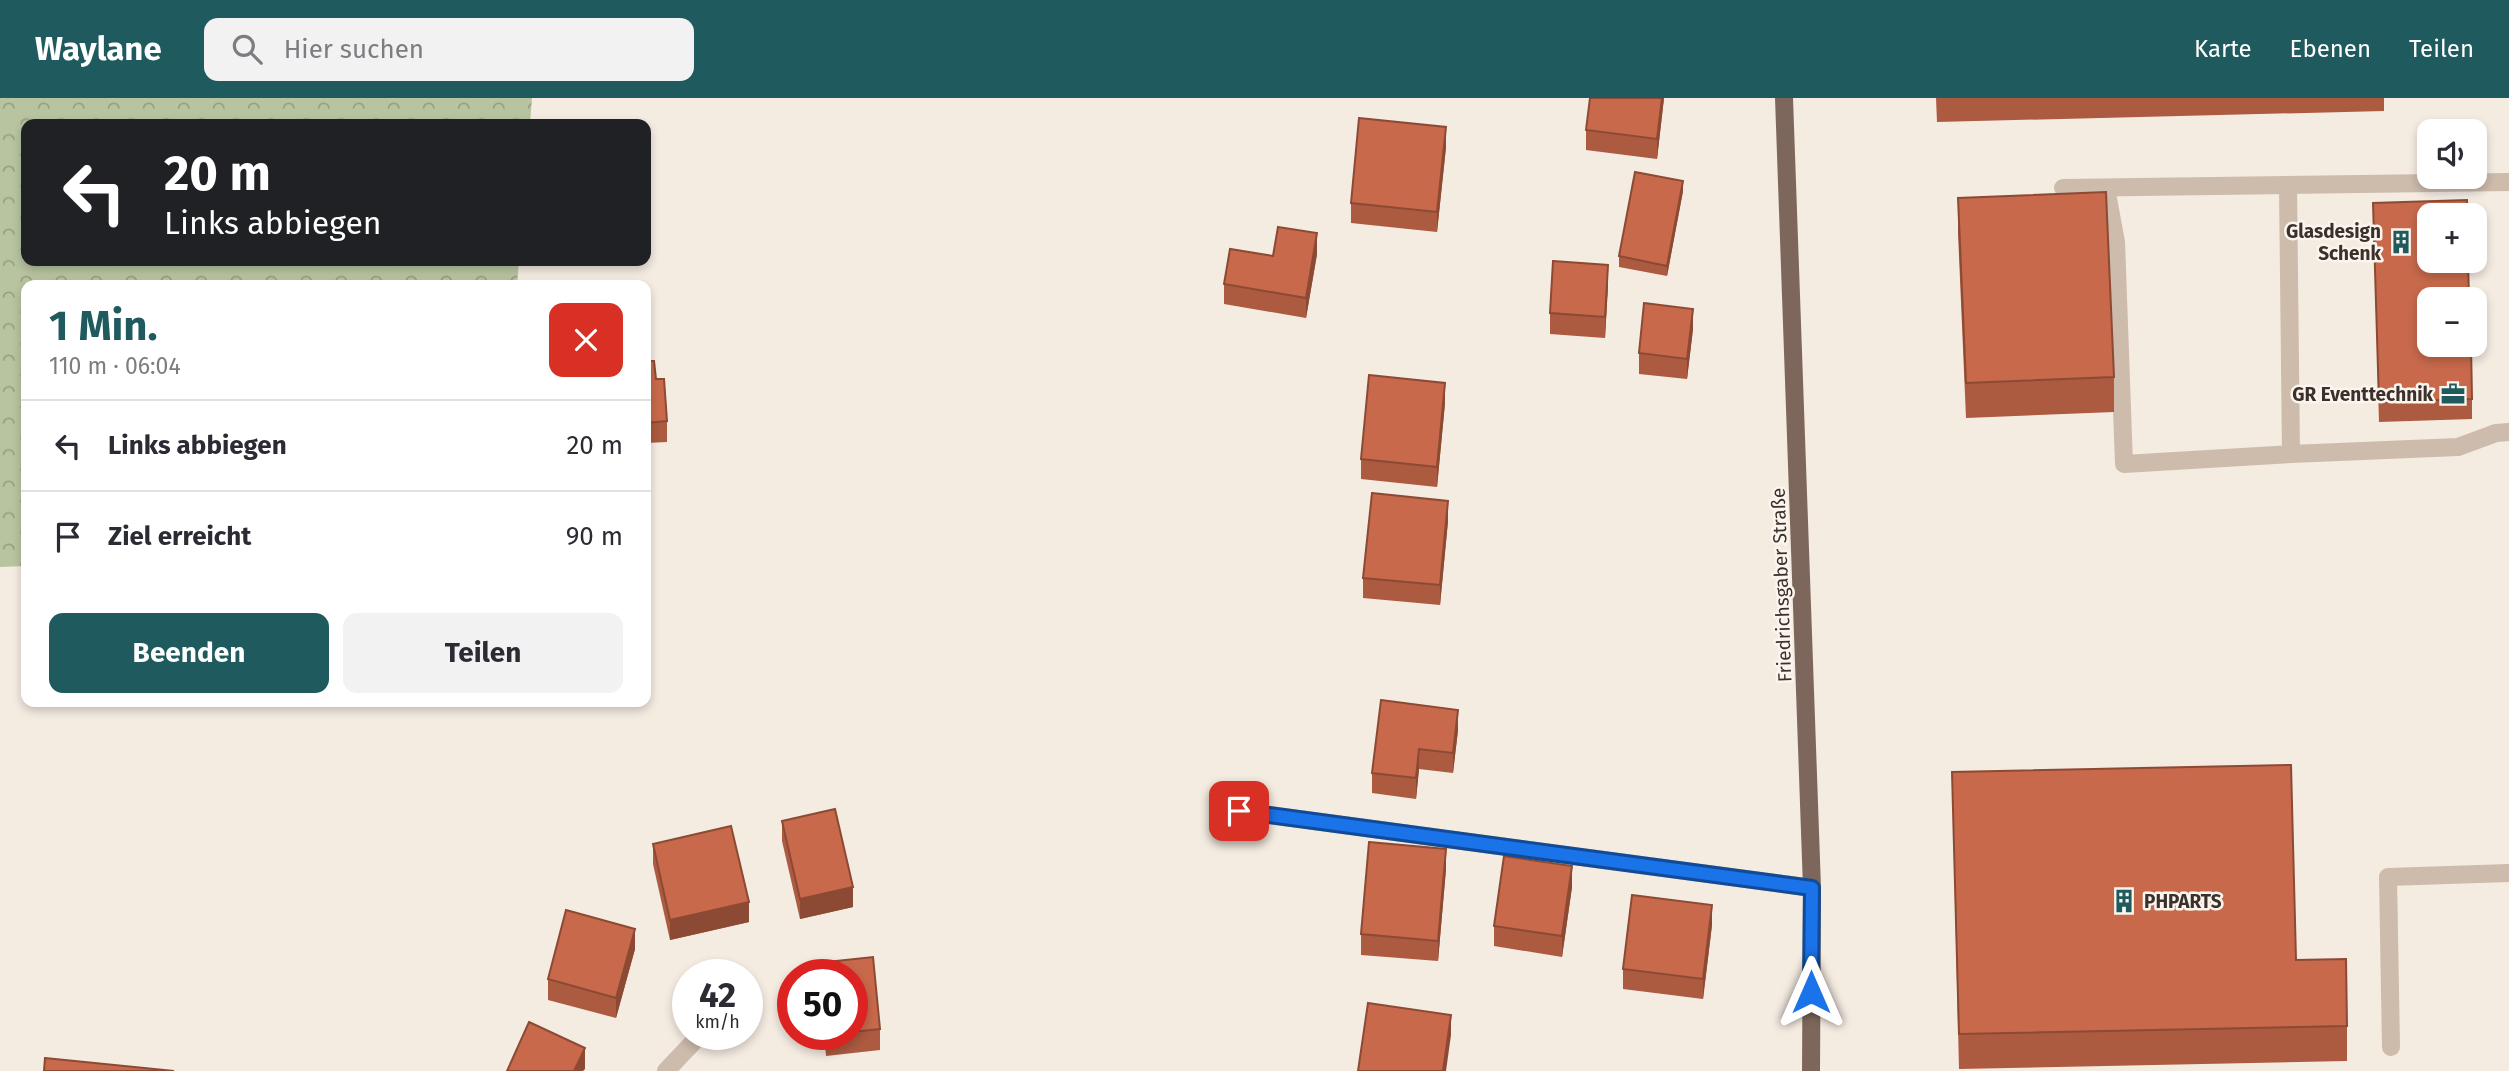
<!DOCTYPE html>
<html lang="de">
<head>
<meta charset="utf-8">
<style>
  body { margin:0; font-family:"Fira Sans",sans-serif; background:#f2f2f3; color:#2b2b33; height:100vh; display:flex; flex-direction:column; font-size:26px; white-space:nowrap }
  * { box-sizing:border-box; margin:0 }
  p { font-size:23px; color:#7c7c81 }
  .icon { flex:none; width:38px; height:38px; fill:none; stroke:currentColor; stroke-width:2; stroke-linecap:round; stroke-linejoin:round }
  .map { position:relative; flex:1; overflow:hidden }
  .drawer { position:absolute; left:21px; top:182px; width:630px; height:427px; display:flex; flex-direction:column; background:#fff; border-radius:14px; box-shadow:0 4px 10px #0003 }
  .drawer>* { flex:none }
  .hud { position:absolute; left:21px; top:21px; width:630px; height:147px; border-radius:14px; box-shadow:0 4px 10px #0003; background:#202124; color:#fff; overflow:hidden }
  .fabs { position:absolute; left:2417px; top:21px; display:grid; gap:14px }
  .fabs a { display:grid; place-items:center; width:70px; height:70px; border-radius:14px; background:#fff; box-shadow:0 4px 10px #0003; font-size:35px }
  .speed { position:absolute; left:672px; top:861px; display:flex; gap:14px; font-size:35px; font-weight:700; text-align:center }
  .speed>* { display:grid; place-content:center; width:91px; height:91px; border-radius:50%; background:#fff; box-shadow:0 4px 10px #0003; line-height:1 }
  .speed small { font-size:18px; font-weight:400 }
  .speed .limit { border:10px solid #d22; background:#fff; color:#111 }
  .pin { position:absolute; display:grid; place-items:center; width:60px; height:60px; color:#fff; margin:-30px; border-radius:14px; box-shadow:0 4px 10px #0006 }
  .me { position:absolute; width:77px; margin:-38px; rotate:0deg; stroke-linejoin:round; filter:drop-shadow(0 0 5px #0008) }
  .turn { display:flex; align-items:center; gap:24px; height:147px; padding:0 28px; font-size:32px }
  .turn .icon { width:91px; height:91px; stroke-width:2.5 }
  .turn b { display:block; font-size:49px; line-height:60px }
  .round { display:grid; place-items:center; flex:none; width:74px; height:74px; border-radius:14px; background:#f2f2f3 }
  .head { display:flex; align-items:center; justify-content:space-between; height:119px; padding:0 28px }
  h1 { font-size:42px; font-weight:700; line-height:52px; color:#1f5a5e }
  .primary-button { display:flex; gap:14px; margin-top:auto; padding:14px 28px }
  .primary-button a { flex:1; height:80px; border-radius:14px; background:#1f5a5e; color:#fff; font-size:28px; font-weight:700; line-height:80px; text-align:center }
  .primary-button a+a { background:#f2f2f3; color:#2b2b33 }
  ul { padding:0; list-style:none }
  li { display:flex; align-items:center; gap:21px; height:91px; padding:0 28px; border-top:2px solid #e1e1e2 }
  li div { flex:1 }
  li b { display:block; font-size:26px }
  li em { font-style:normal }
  header { display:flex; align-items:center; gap:42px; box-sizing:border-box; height:98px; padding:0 35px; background:#1f5a5e; color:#fff }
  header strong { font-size:33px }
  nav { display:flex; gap:38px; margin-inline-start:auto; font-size:24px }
  .search { width:490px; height:63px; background:#f2f2f3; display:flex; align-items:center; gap:18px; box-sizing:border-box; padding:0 24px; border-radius:14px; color:#7c7c81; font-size:26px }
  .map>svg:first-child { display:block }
  .forest { fill:url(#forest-crowns) }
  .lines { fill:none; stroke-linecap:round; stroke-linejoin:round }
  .minor { stroke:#cdbbac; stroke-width:18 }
  .major { stroke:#7d675c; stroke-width:18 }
  .wall { fill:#ac5a40 }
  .shaded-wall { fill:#8c4a34 }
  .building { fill:#c8694b; stroke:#8c4a34; stroke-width:2 }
  .route-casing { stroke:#114b97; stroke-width:18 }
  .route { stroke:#1a73e8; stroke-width:12 }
  .labels { text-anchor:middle; stroke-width:5; stroke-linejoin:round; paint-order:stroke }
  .poi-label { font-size:19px; font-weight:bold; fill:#3b302b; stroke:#fbf5ee; text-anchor:end }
  .street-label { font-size:19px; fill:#3b302b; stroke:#fbf5ee }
</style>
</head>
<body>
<header>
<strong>Waylane</strong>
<div class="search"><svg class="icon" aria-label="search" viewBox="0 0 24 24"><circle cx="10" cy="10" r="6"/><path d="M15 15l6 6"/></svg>Hier suchen</div>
<nav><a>Karte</a><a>Ebenen</a><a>Teilen</a></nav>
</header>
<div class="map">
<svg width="2509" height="973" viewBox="0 0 2509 973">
  <defs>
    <pattern id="forest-crowns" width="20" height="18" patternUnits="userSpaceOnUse" patternTransform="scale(1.75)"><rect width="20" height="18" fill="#b8c4a0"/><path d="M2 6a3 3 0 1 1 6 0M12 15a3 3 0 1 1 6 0" fill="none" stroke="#97a083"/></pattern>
  </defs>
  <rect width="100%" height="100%" fill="#f4ebe1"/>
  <path class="forest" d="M0,0H532L530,26H26V163H519L517,187H26V468L0,469Z"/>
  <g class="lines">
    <g class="minor">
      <path d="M2288,87L2291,356"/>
      <path d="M2063,90L2509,84"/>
      <path d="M2106,90L2116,144L2124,366L2291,356L2458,349L2496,335L2509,334"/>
      <path d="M1239,713L1812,790"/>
      <path d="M2391,949L2388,779L2509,775"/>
      <path d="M666,973L701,936"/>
    </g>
    <path class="major" d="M1784,0L1812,790L1811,973"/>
  </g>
  <g class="wall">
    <path d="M1664,0L1657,61L1586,52V32Z"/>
    <path d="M1936,0H2384V13L1937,24Z"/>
    <path d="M1446,49L1437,134L1351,125V105Z"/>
    <path d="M1683,93L1667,178L1619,169V158Z"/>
    <path d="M1958,100L2114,279V314L1966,320L1958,135Z"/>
    <path d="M2373,105L2472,301V321L2379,324Z"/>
    <path d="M1317,156L1306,220L1224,206V186L1273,158Z"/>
    <path d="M1608,187L1605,240L1550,236V215Z"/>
    <path d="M1693,231L1687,281L1639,276V255Z"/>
    <path d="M646,263L656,281L667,323V344L646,345Z"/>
    <path d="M1445,305L1437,389L1361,381V361Z"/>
    <path d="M1448,423L1440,507L1363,500V480Z"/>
    <path d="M1458,632L1453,675L1419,671L1416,701L1372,695V675Z"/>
    <path d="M1952,674L2347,928V963L1959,971Z"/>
    <path d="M782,723L853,809L800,821L782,743Z"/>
    <path d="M653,746L749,824L670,842L653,766Z"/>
    <path d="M1446,771L1438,863L1361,857V836Z"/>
    <path d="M1572,789L1562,859L1494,848V828Z"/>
    <path d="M1712,827L1703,901L1623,891V871Z"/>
    <path d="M635,851L616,920L548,902V881Z"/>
    <path d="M873,859L880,931V952L826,958L824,936H852V877H818V865Z"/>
  </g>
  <g class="shaded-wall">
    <path d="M1662,0H1664L1657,61V41Z"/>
    <path d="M1446,29V49L1437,134V114Z"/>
    <path d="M1683,83V93L1667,178V168Z"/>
    <path d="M1317,135V156L1306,220V200Z"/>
    <path d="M1608,167V187L1605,240V219Z"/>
    <path d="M1693,211V231L1687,281V261Z"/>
    <path d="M1445,285V305L1437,389V369Z"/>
    <path d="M1448,403V423L1440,507V487Z"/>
    <path d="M1458,612V632L1453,675V655Z"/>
    <path d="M1419,651V671L1416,701V680Z"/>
    <path d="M1446,751V771L1438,863V843Z"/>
    <path d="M1572,768V789L1562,859V838Z"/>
    <path d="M853,789V809L800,821V801Z"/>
    <path d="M749,804V824L670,842V822Z"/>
    <path d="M1712,807V827L1703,901V881Z"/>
    <path d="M635,831V851L616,920V900Z"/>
    <path d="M1451,917V937L1446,973H1443Z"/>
    <path d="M585,950V971L583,973H574Z"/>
  </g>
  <g class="building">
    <path d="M1590,0H1662L1657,41L1586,32Z"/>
    <path d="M1359,20L1446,29L1437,114L1351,105Z"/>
    <path d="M1635,74L1683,83L1667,168L1619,158Z"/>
    <path d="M2106,94L2114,279L1966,285L1958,100Z"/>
    <path d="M2467,102V117H2429V163H2468L2469,201H2429V247H2471L2472,301L2379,304L2373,105Z"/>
    <path d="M1278,129L1317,135L1306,200L1224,186L1230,151L1273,158Z"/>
    <path d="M1553,163L1608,167L1605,219L1550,215Z"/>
    <path d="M1644,205L1693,211L1687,261L1639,255Z"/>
    <path d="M646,263H654L656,281H664L667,323L646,325Z"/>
    <path d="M1369,277L1445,285L1437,369L1361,361Z"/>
    <path d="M1372,395L1448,403L1440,487L1363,480Z"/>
    <path d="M1381,602L1458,612L1453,655L1419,651L1416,680L1372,675Z"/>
    <path d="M2291,667L2296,862L2346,861L2347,928L1959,936L1952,674Z"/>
    <path d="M835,711L853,789L800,801L782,723Z"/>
    <path d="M731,728L749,804L670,822L653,746Z"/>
    <path d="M1369,744L1446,751L1438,843L1361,836Z"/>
    <path d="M1504,758L1572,768L1562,838L1494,828Z"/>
    <path d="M1632,797L1712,807L1703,881L1623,871Z"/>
    <path d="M566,812L635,831L616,900L548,881Z"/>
    <path d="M873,859L880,931L852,934V877H819L818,865Z"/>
    <path d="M1368,905L1451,917L1443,973H1358Z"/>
    <path d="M529,924L585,950L574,973H507Z"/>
    <path d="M45,960L174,973H44Z"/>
  </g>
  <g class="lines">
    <g class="route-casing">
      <path id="route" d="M1239,713L1812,790L1811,894"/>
    </g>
    <use href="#route" class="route"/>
  </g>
  <defs>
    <g id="building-bare" transform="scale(1.89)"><path d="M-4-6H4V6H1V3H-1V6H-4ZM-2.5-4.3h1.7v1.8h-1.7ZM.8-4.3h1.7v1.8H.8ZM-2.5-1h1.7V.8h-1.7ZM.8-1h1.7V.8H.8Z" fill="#1f5a5e" stroke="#fbf5ee" stroke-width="2.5" paint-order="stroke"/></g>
    <g id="office-bare" transform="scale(1.89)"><path d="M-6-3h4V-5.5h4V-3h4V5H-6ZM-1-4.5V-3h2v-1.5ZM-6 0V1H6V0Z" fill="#1f5a5e" stroke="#fbf5ee" stroke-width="2.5" paint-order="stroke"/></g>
  </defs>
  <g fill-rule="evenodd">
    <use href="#building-bare" x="2401" y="144"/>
    <use href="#office-bare" x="2453" y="296"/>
    <use href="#building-bare" x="2124" y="803"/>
  </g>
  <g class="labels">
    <g class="poi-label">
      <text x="2381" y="140">Glasdesign<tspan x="2381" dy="22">Schenk</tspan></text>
      <text x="2433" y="303">GR Eventtechnik</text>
      <text x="2144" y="810" text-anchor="start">PHPARTS</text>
    </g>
    <g class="street-label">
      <text transform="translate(1781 487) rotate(-92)" y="7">Friedrichsgaber Straße</text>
    </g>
  </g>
</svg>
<div class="fabs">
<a><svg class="icon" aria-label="sound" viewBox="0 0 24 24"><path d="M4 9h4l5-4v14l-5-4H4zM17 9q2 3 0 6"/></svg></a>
<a>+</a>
<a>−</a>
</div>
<div class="speed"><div>42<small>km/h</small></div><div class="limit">50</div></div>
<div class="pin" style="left:1239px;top:713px;background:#d93025"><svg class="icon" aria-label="arrive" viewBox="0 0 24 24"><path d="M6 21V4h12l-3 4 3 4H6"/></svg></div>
<svg class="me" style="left:1811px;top:894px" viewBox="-20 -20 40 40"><path d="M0-17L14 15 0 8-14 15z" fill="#1a73e8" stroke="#fff" stroke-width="4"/></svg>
<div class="hud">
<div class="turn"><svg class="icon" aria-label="left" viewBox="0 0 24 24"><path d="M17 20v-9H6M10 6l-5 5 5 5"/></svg><div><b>20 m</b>Links abbiegen</div></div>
</div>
<section class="drawer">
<div class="head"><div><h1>1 Min.</h1><p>110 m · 06:04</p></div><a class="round" style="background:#d93025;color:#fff"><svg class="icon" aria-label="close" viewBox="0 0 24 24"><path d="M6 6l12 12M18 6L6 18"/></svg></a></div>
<ul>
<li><svg class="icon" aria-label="left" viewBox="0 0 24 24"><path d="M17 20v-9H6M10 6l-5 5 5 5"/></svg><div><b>Links abbiegen</b></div><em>20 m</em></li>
<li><svg class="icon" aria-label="arrive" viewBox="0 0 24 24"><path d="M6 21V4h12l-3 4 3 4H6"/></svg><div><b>Ziel erreicht</b></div><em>90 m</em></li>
</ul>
<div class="primary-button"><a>Beenden</a><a>Teilen</a></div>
</section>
</div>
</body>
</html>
